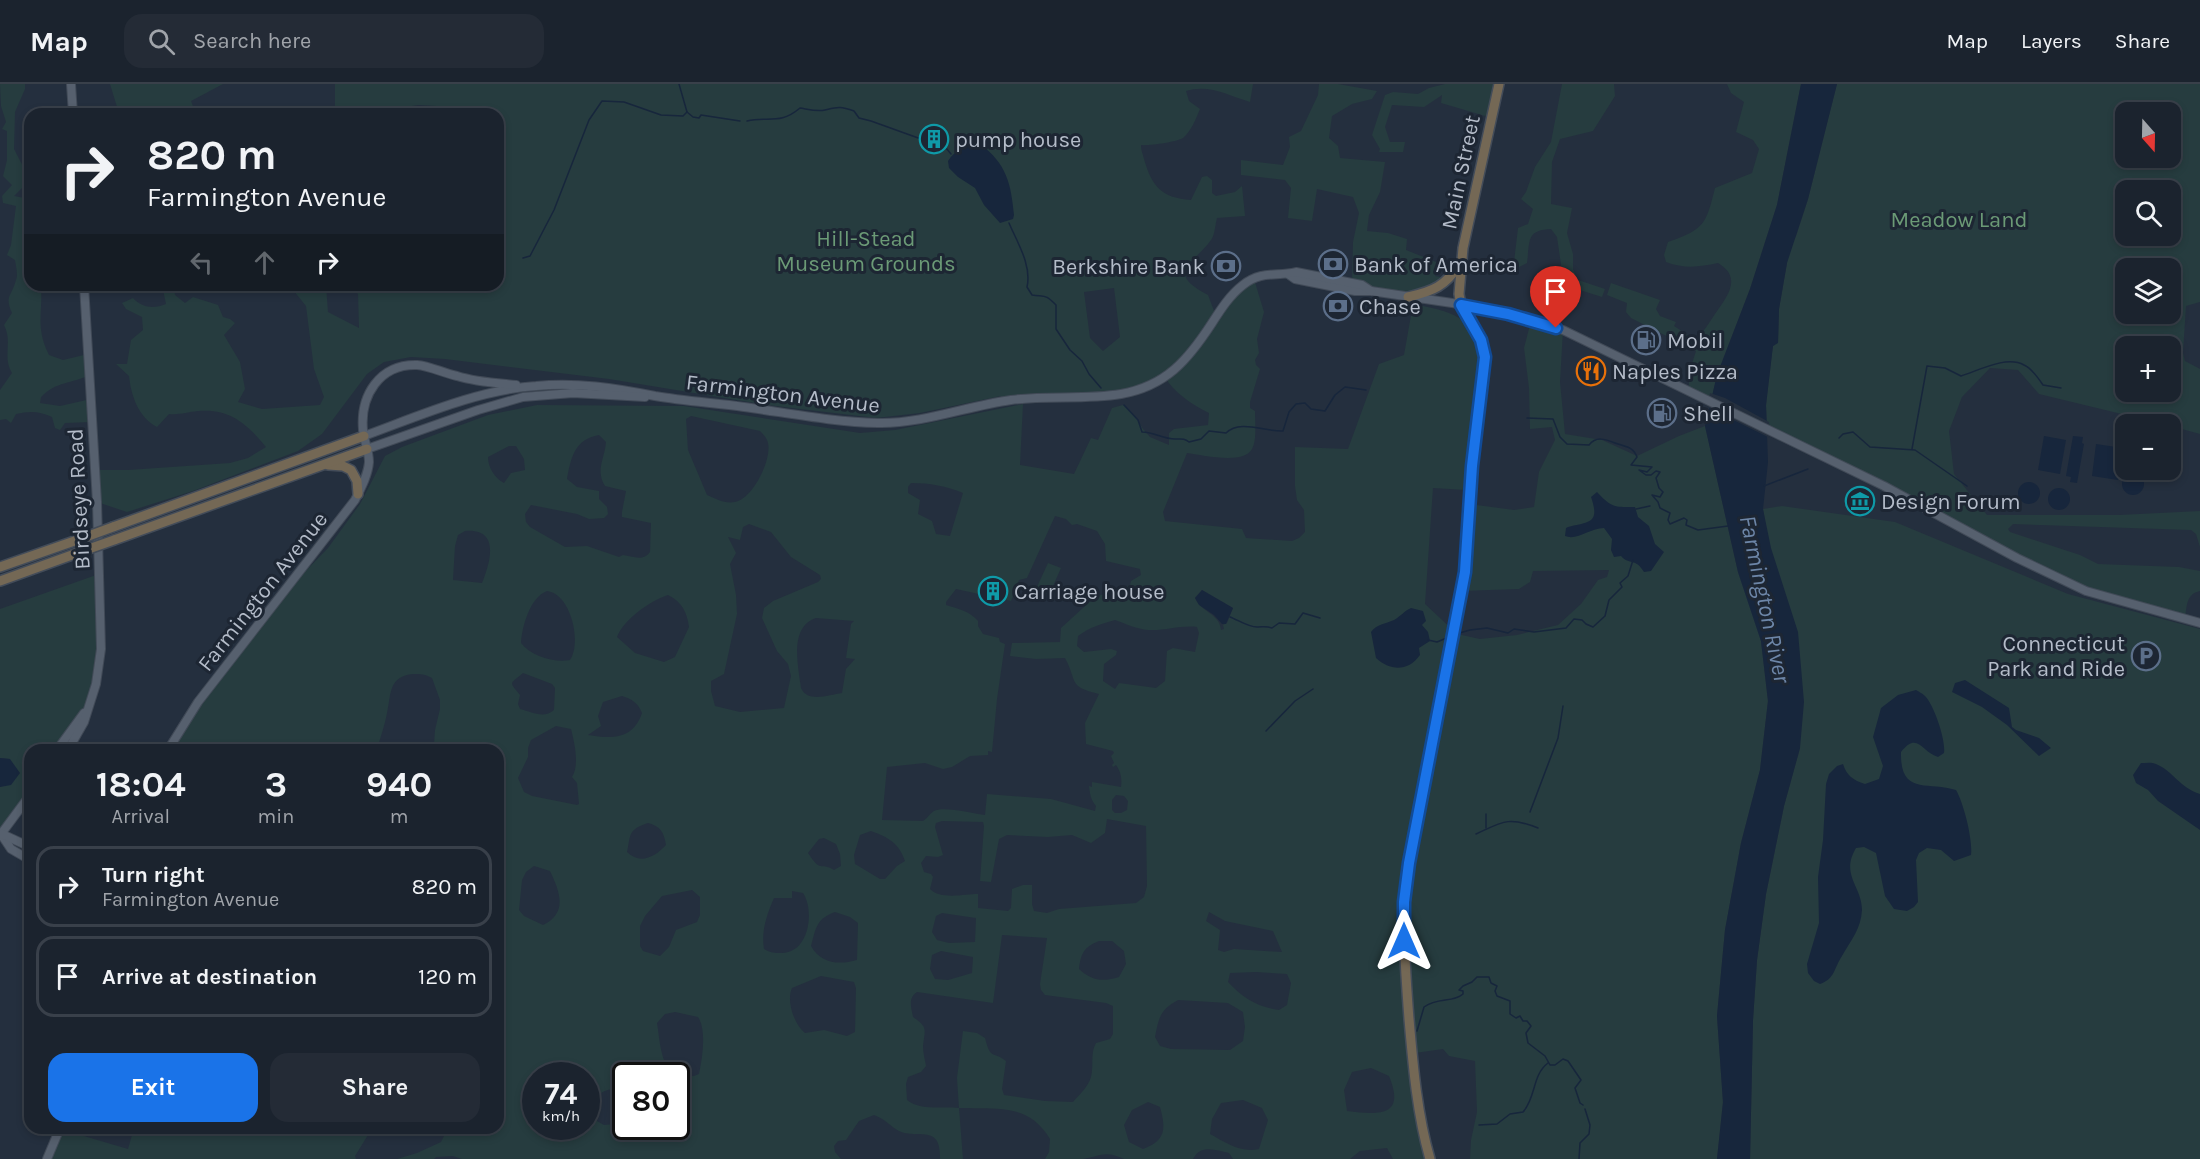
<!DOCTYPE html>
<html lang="en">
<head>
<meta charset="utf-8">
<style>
  body { margin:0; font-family:Karla,sans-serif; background:#242b36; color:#f1f3f6; height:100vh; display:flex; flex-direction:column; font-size:22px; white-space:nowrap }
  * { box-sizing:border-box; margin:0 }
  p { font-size:20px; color:#a0a4aa }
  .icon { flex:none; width:33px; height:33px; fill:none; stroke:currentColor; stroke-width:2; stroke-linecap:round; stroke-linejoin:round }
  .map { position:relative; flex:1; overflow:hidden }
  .drawer { position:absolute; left:24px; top:660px; width:480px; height:390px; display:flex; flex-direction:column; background:#1b232e; border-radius:18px; box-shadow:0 3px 9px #0003,0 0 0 2px #39404a }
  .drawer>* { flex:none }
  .hud { position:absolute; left:24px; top:24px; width:480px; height:183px; border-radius:18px; box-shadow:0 3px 9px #0003,0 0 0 2px #39404a; background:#1b232e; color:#f1f3f6; overflow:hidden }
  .needle { width:39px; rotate:160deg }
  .tools { position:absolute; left:2115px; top:18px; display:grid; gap:12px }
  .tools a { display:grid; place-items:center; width:66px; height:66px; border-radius:12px; background:#1b232e; box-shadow:0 3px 9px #0003,0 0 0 2px #39404a; font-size:30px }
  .speed { position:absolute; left:522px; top:978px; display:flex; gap:12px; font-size:30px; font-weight:700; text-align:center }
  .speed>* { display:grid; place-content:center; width:78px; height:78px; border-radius:50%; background:#1b232e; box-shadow:0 3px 9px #0003,0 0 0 2px #39404a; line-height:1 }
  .speed small { font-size:15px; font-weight:400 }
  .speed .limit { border:3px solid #111; border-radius:9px; background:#fff; color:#111 }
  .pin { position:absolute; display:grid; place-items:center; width:51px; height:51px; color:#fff; margin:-62px -26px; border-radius:50% 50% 50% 0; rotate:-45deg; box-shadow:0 0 6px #0007 }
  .pin .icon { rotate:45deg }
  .me { position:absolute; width:66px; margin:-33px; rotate:0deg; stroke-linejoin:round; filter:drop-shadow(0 0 4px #0008) }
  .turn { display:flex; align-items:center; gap:21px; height:126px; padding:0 24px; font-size:27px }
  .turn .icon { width:78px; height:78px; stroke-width:2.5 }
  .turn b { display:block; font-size:42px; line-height:51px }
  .lanes { display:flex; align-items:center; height:57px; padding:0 24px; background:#0003; justify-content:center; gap:30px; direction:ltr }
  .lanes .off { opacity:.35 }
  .eta { display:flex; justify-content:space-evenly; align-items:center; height:102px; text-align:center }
  .eta b { font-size:36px; font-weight:700; line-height:42px }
  .cta { display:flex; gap:12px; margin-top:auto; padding:12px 24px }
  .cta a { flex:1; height:69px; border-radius:18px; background:#1a73e8; color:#fff; font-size:24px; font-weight:700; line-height:69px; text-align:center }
  .cta a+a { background:#242b36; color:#f1f3f6 }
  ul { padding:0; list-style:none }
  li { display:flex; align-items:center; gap:18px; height:81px; margin:0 12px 9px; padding:0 12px; border:3px solid #39404a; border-radius:18px }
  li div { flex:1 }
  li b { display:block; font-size:22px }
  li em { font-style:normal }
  header { display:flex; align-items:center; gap:36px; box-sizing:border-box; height:84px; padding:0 30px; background:#1b232e; border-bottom:2px solid #39404a }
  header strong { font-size:28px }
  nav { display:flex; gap:33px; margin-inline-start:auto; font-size:21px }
  .search { width:420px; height:54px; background:#242b36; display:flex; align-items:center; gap:15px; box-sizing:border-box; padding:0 21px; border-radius:18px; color:#a0a4aa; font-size:22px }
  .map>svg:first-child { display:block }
  .green { fill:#263c3f; fill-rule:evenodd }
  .water { fill:#17263c }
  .pier { fill:#242f3e }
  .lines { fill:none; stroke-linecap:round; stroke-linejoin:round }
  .stream { stroke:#17263c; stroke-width:1.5 }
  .major-casing { stroke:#414a57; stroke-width:10 }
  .highway-casing { stroke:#434c59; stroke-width:12 }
  .major { stroke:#56606e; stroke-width:8 }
  .highway { stroke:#746855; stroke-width:9 }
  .highway-bridge-casing { stroke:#434c59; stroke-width:12; stroke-linecap:butt }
  .highway-bridge { stroke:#746855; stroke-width:9 }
  .route-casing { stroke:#114b97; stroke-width:15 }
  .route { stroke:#1a73e8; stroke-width:10 }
  .labels { text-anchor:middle; stroke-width:6; stroke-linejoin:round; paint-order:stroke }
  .poi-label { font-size:22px; fill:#b4bcc9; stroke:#1d2633; text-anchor:start }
  .street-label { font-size:22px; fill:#b4bcc9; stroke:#1d2633 }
  .park-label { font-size:22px; fill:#6b9a76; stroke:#1d2633 }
  .water-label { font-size:24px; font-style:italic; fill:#6d86a8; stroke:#1d2633 }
</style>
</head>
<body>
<header>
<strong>Map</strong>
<div class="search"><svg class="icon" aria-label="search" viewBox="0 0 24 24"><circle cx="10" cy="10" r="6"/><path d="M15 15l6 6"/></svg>Search here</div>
<nav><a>Map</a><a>Layers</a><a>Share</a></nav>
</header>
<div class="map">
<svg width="2200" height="1075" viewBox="0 0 2200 1075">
  <rect width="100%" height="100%" fill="#242f3e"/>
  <g class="green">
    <path d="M0,0H25V5L15,28L14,65L30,96L14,112L30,115V173L25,174L28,188H30V201H41C43,230 35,243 49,271L63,276L88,270L90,291C71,300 57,297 41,313L40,319L60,322L91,315L92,338L65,339L60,346L55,344L52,333C39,327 30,327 16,330L11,339L6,335L0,336V306L12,289C2,273 13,258 4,241L12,229C4,212 12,212 16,196C18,191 16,182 15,176L7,171L11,161L16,122L3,119L2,112L12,101L3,92L7,76V47L2,45L6,38L1,22Z"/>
    <path d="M110,0H223L191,17L196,30H134L117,23Z"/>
    <path d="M335,0H1253L1250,18C1227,11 1209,0 1186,7L1189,17L1200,25C1196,35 1191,47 1183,54C1176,58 1149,62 1141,61C1141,67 1143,70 1144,75C1152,103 1162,114 1191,116L1202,93L1207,92L1212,96V109L1216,112L1235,108L1242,102L1245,132L1217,134C1215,141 1215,151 1211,156C1195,179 1163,188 1208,211L1216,232C1227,217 1237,204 1254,195L1264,228L1257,255L1259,269L1255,276L1256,281L1260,285L1250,318V324L1255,327C1255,338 1257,356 1252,365C1244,381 1202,371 1187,369L1163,428L1165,437L1242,445L1246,454L1292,457L1299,454L1305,448L1304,426L1297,416L1295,402V363L1348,365L1379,280L1404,271L1413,220C1454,228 1478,233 1481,281L1466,406L1433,404L1425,520L1457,550L1480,555L1517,551L1558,541L1581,520L1598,496L1607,493L1609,486L1533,487L1530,498L1519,505L1461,507L1465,488L1469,420L1514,426L1534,423L1539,388L1555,356L1552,343L1530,345L1529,304L1524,264L1531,237L1563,246L1560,298L1565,350L1602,356L1637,372L1679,352L1705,342L1738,488L1761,557L1768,617L1760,686L1741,759L1725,846L1717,932L1723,1018L1717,1075H1470L1471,1056L1477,1028L1475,977L1449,972L1443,965L1415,969L1410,912L1408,910L1413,982L1425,1058L1430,1075H1393L1387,1064L1360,1067L1350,1075H1233L1229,1069C1215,1066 1201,1060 1193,1075H1124C1104,1066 1101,1072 1083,1075C1071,1075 1057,1075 1045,1075L1049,1068L1050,1055C1029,1019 996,1025 959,1024L963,1075H940C941,1039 919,1056 899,1047C891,1043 887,1036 874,1031L859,1037L846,1056L838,1057L834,1062L835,1068L841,1075H462L453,1072L436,1073L434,1075H397L417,1069L441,1058L445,1050L437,1048L434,1044H498V666H430L434,661L435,646L440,625V616L432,594C425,590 421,590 413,590C389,592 391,609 387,629C385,641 380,654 377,666H168L182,640L204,609L269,525L328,464L360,420L385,372L402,363L488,331L537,321L684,322L860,349L895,346L1023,320L1020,381L1074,390L1091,354L1098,356L1112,324L1123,321L1135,332L1143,345L1150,353L1169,361V349L1174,345L1208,341L1209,329C1194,322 1173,308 1165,293L1139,305L1121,310L1023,314L996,319L1001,312L920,329L876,334L767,321L609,295L445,275L411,273L384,278L367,290L322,350L298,367L193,407L127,428L97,418L95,386H128L230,379L248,374L266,363C247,340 230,324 198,327C187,328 180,331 169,330L157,343C138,333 131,311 129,292L116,280H127L131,256L143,246L142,233L126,225L122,219L133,214C142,224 154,225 166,220L162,201H173L175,211L185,219L193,213L218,221L223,233L230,235L235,239L224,251L240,278L245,305L238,318L262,325L320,321L324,313L314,285L306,222L289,201H326L328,228L359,244L358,210L350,201H498V30H439L436,22L419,21L396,24L395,30H335ZM1114,204L1120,253L1103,267L1090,254L1084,208ZM691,332L760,347C763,350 767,354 768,359C772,375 753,415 735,418C725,420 716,415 707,411L688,366L686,335ZM599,351L606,358C605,374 595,386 605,402L626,407L622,428V433L651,439L650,468C643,478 632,472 623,471L619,473L587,462L565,463L530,443L526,438L525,430L531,421L577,430L589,435L604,434L608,430L607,423L599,415V407L577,403L567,395C571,373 575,355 599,351ZM509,362H516L524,375L525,386L511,389L504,399C495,394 488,384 488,373ZM911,399C930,399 946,402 963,409L950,452L936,450L932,437L918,430L920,416L908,409V403ZM1055,432L1066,435L1072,441L1077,440L1097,447L1105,460L1106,477L1140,485L1141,491L1131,497L1130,501L1095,513L1061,544L1060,558L1012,559L1010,572L1036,575L1065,574C1078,598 1067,602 1099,610L1085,639L1086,660L1113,667L1114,669L1111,672L1114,679L1112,681L1113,683L1116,681C1121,688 1122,694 1121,703L1092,698V703L1089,702C1090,711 1091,716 1096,722L1095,727L1051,715L987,710L985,731C974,730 944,722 934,727C929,730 928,734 923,737L882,736L887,683L925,679L943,685L952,683L970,672L988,671V667L992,668L997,615L1005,560L1000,558L999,554L983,550L978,542V537C969,527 959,525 946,521V518L956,505L1011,517L1019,496L1027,494ZM749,440L771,448L791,473L820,491L821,495L818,498L773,517L764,524L762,534L777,567L788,580L791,592L784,624L740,628L715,622L711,607V597L724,590L737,530L736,511L730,480L736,469L728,453L740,456L743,443ZM465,447C501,444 490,479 482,499L453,496L455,462L458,451ZM1202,506L1233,524L1227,539L1223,541L1224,545L1221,546C1220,530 1201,528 1195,514ZM547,507C571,510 582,558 570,576C554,579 531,572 521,559C522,543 530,513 547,507ZM668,511C682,518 687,528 689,543L675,573L664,578L635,569L617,553C624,535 650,517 668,511ZM816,534L854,537L851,540L846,574L855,575L846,585L842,609C829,611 807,619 801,604C798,581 789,543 816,534ZM1115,536C1126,540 1137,545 1148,546C1165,547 1181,541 1197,543L1199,549L1195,568L1173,564L1167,567L1165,597L1156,604L1119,599L1115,605L1103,597L1104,580L1116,571L1117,567L1111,565L1084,568L1077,562L1078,552C1090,543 1101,540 1115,536ZM523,589L552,600L555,604L554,626C544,635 532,628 520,625L518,620L520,611C509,597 509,601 523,589ZM622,612C632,615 638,619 642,629C633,656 611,655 588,651L601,642L598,632L603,618ZM556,642L571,645C574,657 580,681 572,693L577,699L579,720L577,721L532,712L524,708L518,694L528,673V664L531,656ZM1116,711L1124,712L1128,717L1127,726L1121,729H1115L1112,726V716ZM1107,735L1146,742L1147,802L1144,813L1136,819L1059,825L1047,829L1034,827L1032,820V801H1023L1012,805L1011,824L1008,827L978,824V810C965,810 940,816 930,805L933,793L931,790L924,788L921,779L926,772L938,773L943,771L935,743L936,739L942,737L983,738L984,742L980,797L991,798L999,755L1007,751L1048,753L1072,751L1091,759L1105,749ZM648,739C660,742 664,748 666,761C655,773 640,781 627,768C631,751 627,746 648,739ZM871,747C888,753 899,759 905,777L897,782L885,795H880L855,780L854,771L860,751ZM824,754L836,760L840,770L841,782L834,786C819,777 822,790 808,769L819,755ZM534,782L550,787C560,808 568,829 543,841L524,832L519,826L522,796L526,788ZM692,806L700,813V831L697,838L676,846L669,863L660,872L643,867L640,862V842L645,832L662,812ZM792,807L803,809C815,827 809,869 782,869C775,869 770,869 764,865C761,847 767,830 774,814H792ZM835,828L850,833L858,839L857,876C839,881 821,880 811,862C816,844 816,835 835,828ZM1209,828L1225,837L1273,847L1282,868L1234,865L1224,868L1218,866L1220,846L1206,837ZM942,829L976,834L975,858L949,859L937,856L932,848L936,832ZM1002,851L1047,854L1040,900L1041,906L1045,911L1106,919L1113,922V950L1110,955L1096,959C1090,969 1094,982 1091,993C1088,1003 1079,1011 1073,1018L1045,1017L1004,1011L1002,1005L1006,977C992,966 991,977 985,954L977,949L963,947L957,994L959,1024C942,1022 920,1027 907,1016L906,1000L908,993L921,988L926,982C925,976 923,969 923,962C925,945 928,943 913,933C911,923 908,914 917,908L993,919ZM1099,857H1112L1124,867L1126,880L1119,893C1103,898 1092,897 1079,885C1081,869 1084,863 1099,857ZM941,867L973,873L972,889L948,896L935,895L930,885L932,871ZM1256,888L1287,890L1291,899L1287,921L1279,926C1257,923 1243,914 1228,898L1230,889ZM821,892L854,898L856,904L855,948L847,952L824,946L805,949C794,940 786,917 792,904ZM1178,916L1228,919L1243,928L1245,943L1243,957L1230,966L1171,965L1160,962L1155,953C1159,933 1160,926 1178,916ZM675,928L698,933C707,946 702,975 699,990L694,992L677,993L676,1042H626L625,1039L604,1041L595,1036C593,1013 600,1001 625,1006L626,992L673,991C660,977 660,957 657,939L665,930ZM1371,984L1389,992C1406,1033 1379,1031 1347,1027L1344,1006L1352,988ZM536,992H586V1042H536ZM1243,1016L1262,1024L1268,1036L1259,1065C1241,1069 1226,1059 1210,1050L1212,1035L1221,1019ZM1148,1018L1160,1023C1166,1045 1166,1056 1143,1065L1129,1058L1124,1041L1132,1026Z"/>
    <path d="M1319,0H1338L1377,7L1372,15L1352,20L1332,32L1329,54L1338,62L1340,74L1385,78L1380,108L1369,131L1367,147L1388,149L1407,155L1406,166L1436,178L1438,185L1435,192L1446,194L1408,213L1352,199L1353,158L1359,129L1353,113L1317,105L1312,137L1288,134L1291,104L1285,96L1241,91V76L1283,81L1290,63L1289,53L1301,47L1318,11Z"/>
    <path d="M1445,0H1499L1492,34L1441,19L1442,11L1424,23L1392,21L1385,43L1390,58H1405L1403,68H1379L1380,65L1372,51L1385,11L1393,8L1418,10L1429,4Z"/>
    <path d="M1562,0H1614L1615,12L1593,47L1560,55L1552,78L1551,120L1572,124L1567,149L1573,170V185L1578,196L1605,205L1602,213L1564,201L1557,153L1551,145C1526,146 1530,157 1527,179L1507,189L1505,184L1514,178L1518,144L1528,140L1533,125L1521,115L1526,108L1535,83L1551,58Z"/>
    <path d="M1727,0H1801L1777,121L1750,205L1717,291L1711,317L1689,306V289L1696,267L1631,234L1626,228L1627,219L1607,211L1611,199L1660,216L1656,225L1660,232L1676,238L1674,242L1694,255C1704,249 1708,240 1715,230C1727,213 1743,194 1718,179C1699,183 1685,185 1666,178L1664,171L1668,158C1705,145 1706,140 1715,104L1752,89L1759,65L1753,56L1736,48L1744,18L1731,9Z"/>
    <path d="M1837,0H2200V218L2186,222L2183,269L2185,277L2200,285V350L2171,342L2170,340H2163L2039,310L2018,286L1990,284L1962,313L1949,347L1954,390L1987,431H2119L2200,427V463L2196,450L2191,446L2013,440L2008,445L2010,448L2080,471L2098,480L2179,483L2200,487V507C2186,510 2187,522 2185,534L2086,507L1767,344L1766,321L1772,269L1773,262L1778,258L1779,225L1787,179V170L1796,152L1808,115ZM2126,28H2170V74H2126ZM2126,106H2170V152H2126ZM2126,184H2170V230H2126ZM2126,262H2170V308H2126Z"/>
    <path d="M1782,422L1895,438L2068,510L2200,545V1075H1750L1753,936L1757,876L1766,810L1784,722L1800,664L1763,425Z"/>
    <path d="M1048,479L1061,484L1049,511L1036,505Z"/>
    <path d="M99,490L101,555L87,625L57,666H30V711L0,749V703H1L10,675L0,674V525Z"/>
    <path d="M134,1044H380L368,1051L355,1072L356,1075H47L60,1045L128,1065Z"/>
  </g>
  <g class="water">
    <path d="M1801,0H1837L1808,115L1787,179L1779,225L1778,259L1773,262L1772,270L1766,321L1768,378L1763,425L1771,464L1798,548L1804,618L1800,664L1784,722L1766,810L1757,876L1753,936L1750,1075H1717L1723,1018L1717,932L1725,846L1741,759L1760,686L1768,617L1761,557L1738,488L1705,342L1717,291L1750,205L1777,121Z"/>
    <path d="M980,60C1007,80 1011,100 1014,131L1013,135L1000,139L984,121L975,104L958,93L949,84L948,77C955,65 967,63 980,60Z"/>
    <path d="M2044,352L2066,356L2060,390L2038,386Z"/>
    <path d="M2073,352L2083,353L2082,359L2084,360L2077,399L2070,398L2071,393L2066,392Z"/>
    <path d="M2096,360L2116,363L2114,378L2121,380L2118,396L2092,392Z"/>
    <circle cx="2133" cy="400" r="11"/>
    <circle cx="2029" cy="409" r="11"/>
    <circle cx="2059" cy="415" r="11"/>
    <path d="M1597,408C1612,424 1614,423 1635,423L1638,433L1649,442L1655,460L1664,468L1651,487L1644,488C1635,473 1630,482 1621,472L1614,473L1611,466L1612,455L1604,444C1590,444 1577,457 1565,452L1566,444L1568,443C1590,438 1600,439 1591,413Z"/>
    <path d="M1202,506L1233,524L1226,540H1222L1214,531L1199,521L1195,514Z"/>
    <path d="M1411,524L1423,527L1426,537L1422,541L1428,548L1430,557L1419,564L1420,571C1408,588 1390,587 1376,574L1371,548C1377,540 1385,540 1394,536C1401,532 1404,527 1411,524Z"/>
    <path d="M1965,596L2009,624L2012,643L2016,646L2039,654L2051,664L2039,672L2007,641L1982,623L1952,608L1955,599Z"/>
    <path d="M1916,606C1919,608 1922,609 1925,612C1934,621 1946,656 1944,669L1938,673C1921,668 1918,647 1901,668C1900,712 1927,697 1956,706C1964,720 1973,756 1971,771L1954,777L1941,766L1927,764L1919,769L1916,776L1918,818L1914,823L1907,827L1894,825L1885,812L1876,769L1864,763L1856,764C1840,791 1862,802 1862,826C1861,845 1851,856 1842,872C1834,884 1835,895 1820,900L1814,897L1808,889L1807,880L1819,839L1818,793L1823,756L1826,700L1829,690L1837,682L1843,680C1847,692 1853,696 1865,700L1879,695L1883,682L1873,653L1881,624L1898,611Z"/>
    <path d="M0,674L10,675L20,689L11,701L0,703Z"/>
    <path d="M2141,679C2146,679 2152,678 2156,680C2173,687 2180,704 2200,710V746L2158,717L2148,706L2136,699L2133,691Z"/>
  </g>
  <path class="pier" d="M1710,309L1725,314L1769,338L1770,354L1707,323Z"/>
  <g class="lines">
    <g class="stream">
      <path d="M679,0L687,28"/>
      <path d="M747,37C769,32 780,41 800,24C807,25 817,28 825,26C838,23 840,22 854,27L859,34L871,37L946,64L951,70"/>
      <path d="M1009,139C1017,158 1032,181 1027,203L1032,211C1046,213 1045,210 1056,221V245L1070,266L1082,277L1089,290L1101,304"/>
      <path d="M523,174L530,172L554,126L589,36L602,17L624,18L661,31L683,32L687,28L693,33L699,34L701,31L740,37"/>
      <path d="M1124,321L1138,336L1142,348C1154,348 1163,355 1175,355C1182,355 1184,354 1189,358L1201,355L1209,347L1226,349C1240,335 1265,348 1283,347L1289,328L1296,320L1305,319L1311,325L1325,327L1335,311L1345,303L1366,306"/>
      <path d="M1527,334L1553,335L1560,353L1567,360L1589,361C1596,352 1605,355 1615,359C1625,363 1633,362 1637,373L1631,381L1652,383L1647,388L1639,386L1646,391H1651L1656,387L1660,388L1656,394L1659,404L1663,408L1660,413L1652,411L1658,418L1660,424L1670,429L1668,436L1670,440L1684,434L1687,436L1686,441L1698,446L1728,442"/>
      <path d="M1839,354L1843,350L1853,348L1870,363L1915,366L1967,402"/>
      <path d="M1912,365L1927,282L1945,284L1961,292C1978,287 2006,271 2024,281C2031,284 2039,295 2043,301L2061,304"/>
      <path d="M1764,402L1808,385"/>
      <path d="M1636,425L1650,422"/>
      <path d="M1230,533C1238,536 1250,544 1258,543C1264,543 1266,542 1272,544L1279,539L1295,540L1303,529L1320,534"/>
      <path d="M1456,550L1470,546L1487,544L1508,549L1514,545L1534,548L1566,544L1574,535L1582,536L1586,540L1593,543L1605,532L1609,516L1622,503L1620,499L1628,492L1633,476"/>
      <path d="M1428,556L1437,558L1449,553"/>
      <path d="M1266,647L1295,617L1313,605"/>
      <path d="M1530,728L1558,654L1563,622"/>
      <path d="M1486,744V730"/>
      <path d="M1476,750C1502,738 1508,732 1538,744"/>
      <path d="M1417,947L1424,923C1438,913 1453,919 1463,910V907L1459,906L1463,902L1472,898L1477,893H1489L1491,899L1497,902L1495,907L1497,912L1510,917V930L1516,934L1520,932L1523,937H1527L1531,942L1526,949L1528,959L1545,972L1550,981H1555L1563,975L1568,977L1581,996L1575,1004L1580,1019L1583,1021"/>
      <path d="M1479,1041L1497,1040L1510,1030L1523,1028C1536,1014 1532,991 1548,979"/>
      <path d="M1579,1075L1580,1059L1589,1050L1590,1041L1585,1025"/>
    </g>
    <g class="major-casing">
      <g id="major">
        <path d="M71,0L73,30"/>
        <path d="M1288,190L1295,195L1355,207H1371L1459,220L1508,230L1563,246L1884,402L2017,474L2086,507L2200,539"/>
        <path d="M364,352C419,332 477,306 536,302C577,298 615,304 655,312C684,317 715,319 744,323C788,329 833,338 878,339C923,340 967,322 1011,316C1047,311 1085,316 1121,310C1166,302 1188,276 1212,239C1221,225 1230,211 1243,201C1262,186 1277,193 1296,188L1362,201L1371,207"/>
        <path d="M367,365L478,326L523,313L573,309L645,313"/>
        <path d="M57,666L84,629"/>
        <path d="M68,666L84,638L96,600L101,565L97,418L84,201"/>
        <path d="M168,666L198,618L355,416C361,404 368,391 369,378C369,367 364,357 363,346C360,312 379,280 417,281C430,282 443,289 457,292C476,298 496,299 516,301"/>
        <path d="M1,750L30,711"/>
        <path d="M1,750L11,765L30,776"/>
        <path d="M2,750L30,763"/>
        <path d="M47,1075L60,1044"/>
      </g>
    </g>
    <g class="highway-casing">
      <g id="highway">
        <path d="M1408,213C1434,207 1445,202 1460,180"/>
        <path d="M328,381L343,382L351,386L357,397L358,410"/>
        <path d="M113,443L364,352"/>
        <path d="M114,456L367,365"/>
        <path d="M0,483L83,454"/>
        <path d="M0,497L83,467"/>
        <path d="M1430,1075C1417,1030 1413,981 1409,935C1405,883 1401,831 1409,779L1465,488L1472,382L1485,273L1481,256L1461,221L1459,210L1463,164L1499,0"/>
      </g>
    </g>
    <use href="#major" class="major"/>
    <use href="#highway" class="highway"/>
    <g class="highway-bridge-casing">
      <g id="highway-bridge">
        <path d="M83,454L113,443"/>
        <path d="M83,467L114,456"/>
      </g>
    </g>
    <use href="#highway-bridge" class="highway-bridge"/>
  </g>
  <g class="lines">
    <g class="route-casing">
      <path id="route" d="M1404,857V818L1409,779L1465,488L1472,382L1485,273L1481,256L1461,221L1508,230L1556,244"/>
    </g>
    <use href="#route" class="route"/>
  </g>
  <defs>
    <g id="building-ring" transform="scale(1.5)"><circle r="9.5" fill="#1d2633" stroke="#0f9aa8" stroke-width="1.5"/><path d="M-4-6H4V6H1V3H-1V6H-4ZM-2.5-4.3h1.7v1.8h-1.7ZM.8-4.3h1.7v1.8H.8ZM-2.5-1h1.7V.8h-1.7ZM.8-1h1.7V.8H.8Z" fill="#0f9aa8"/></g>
    <g id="bank-ring" transform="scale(1.5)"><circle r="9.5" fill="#1d2633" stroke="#5c6f8a" stroke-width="1.5"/><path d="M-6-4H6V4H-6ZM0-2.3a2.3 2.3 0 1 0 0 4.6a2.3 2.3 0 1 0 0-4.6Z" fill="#5c6f8a"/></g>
    <g id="fuel-ring" transform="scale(1.5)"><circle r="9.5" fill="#1d2633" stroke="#5c6f8a" stroke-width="1.5"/><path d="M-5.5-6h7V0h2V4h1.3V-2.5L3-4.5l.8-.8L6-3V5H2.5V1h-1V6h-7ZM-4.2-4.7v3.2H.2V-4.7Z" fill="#5c6f8a"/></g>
    <g id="restaurant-ring" transform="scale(1.5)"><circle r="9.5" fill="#1d2633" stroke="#e8710a" stroke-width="1.5"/><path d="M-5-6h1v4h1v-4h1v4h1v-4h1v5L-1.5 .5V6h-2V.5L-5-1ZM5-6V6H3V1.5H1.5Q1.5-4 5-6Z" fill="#e8710a"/></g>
    <g id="museum-ring" transform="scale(1.5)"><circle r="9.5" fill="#1d2633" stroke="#0f9aa8" stroke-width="1.5"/><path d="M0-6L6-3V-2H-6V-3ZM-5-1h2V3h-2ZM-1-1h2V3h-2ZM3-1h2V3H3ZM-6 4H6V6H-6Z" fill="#0f9aa8"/></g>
    <g id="parking-ring" transform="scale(1.5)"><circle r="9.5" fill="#1d2633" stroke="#5c6f8a" stroke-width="1.5"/><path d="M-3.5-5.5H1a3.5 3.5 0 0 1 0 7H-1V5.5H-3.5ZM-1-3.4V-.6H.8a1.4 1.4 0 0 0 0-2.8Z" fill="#5c6f8a"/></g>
  </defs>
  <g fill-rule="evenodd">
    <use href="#building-ring" x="934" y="55"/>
    <use href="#bank-ring" x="1333" y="180"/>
    <use href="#bank-ring" x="1226" y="182"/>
    <use href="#bank-ring" x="1338" y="222"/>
    <use href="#fuel-ring" x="1646" y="256"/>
    <use href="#restaurant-ring" x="1591" y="287"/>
    <use href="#fuel-ring" x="1662" y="329"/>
    <use href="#museum-ring" x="1860" y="417"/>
    <use href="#building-ring" x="993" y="507"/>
    <use href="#parking-ring" x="2146" y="572"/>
  </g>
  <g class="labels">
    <g class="poi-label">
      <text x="955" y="63">pump house</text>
      <text x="1354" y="188">Bank of America</text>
      <text x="1205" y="190" text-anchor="end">Berkshire Bank</text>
      <text x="1359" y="230">Chase</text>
      <text x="1667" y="264">Mobil</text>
      <text x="1612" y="295">Naples Pizza</text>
      <text x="1683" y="337">Shell</text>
      <text x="1881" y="425">Design Forum</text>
      <text x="1014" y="515">Carriage house</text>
      <text x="2125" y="567" text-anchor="end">Connecticut<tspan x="2125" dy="25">Park and Ride</tspan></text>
    </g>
    <g class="street-label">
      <text transform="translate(1460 88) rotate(-78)" y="8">Main Street</text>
      <text transform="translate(783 309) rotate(7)" y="8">Farmington Avenue</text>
      <text transform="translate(78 415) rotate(-93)" y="8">Birdseye Road</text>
      <text transform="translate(262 507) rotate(-52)" y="8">Farmington Avenue</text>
    </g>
    <g class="park-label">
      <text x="1959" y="143">Meadow Land</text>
      <text x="866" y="162">Hill-Stead<tspan x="866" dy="25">Museum Grounds</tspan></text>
    </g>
    <g class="water-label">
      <text transform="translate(1765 515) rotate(78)" y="8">Farmington River</text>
    </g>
  </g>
</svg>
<div class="tools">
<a><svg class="needle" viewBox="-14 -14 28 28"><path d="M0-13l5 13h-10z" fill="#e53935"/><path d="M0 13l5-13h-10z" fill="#a0a4aa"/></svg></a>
<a><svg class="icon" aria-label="search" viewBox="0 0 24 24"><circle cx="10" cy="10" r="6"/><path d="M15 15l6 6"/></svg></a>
<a><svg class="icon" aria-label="layers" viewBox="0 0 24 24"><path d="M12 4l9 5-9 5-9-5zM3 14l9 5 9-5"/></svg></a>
<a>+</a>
<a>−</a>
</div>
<div class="speed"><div>74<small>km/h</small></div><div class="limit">80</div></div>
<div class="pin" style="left:1556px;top:244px;background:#d93025"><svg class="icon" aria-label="arrive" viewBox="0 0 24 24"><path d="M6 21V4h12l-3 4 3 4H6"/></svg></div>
<svg class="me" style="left:1404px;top:857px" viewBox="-20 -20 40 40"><path d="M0-17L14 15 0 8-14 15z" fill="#1a73e8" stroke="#fff" stroke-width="4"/></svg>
<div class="hud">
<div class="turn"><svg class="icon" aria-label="right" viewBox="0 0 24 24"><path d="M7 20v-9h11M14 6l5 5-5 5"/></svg><div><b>820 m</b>Farmington Avenue</div></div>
<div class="lanes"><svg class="icon off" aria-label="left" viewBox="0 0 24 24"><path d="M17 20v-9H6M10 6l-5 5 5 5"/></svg><svg class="icon off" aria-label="ahead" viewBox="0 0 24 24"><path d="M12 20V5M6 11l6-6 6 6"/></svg><svg class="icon" aria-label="right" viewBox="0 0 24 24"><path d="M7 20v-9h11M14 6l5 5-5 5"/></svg></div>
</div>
<section class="drawer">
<div class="eta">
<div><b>18:04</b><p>Arrival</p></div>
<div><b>3</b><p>min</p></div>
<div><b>940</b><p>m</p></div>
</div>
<ul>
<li><svg class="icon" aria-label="right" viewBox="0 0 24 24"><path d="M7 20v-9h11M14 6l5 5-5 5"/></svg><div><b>Turn right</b><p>Farmington Avenue</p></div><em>820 m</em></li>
<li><svg class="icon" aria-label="arrive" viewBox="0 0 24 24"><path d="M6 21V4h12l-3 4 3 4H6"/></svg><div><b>Arrive at destination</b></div><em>120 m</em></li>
</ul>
<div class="cta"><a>Exit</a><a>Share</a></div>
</section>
</div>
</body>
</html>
